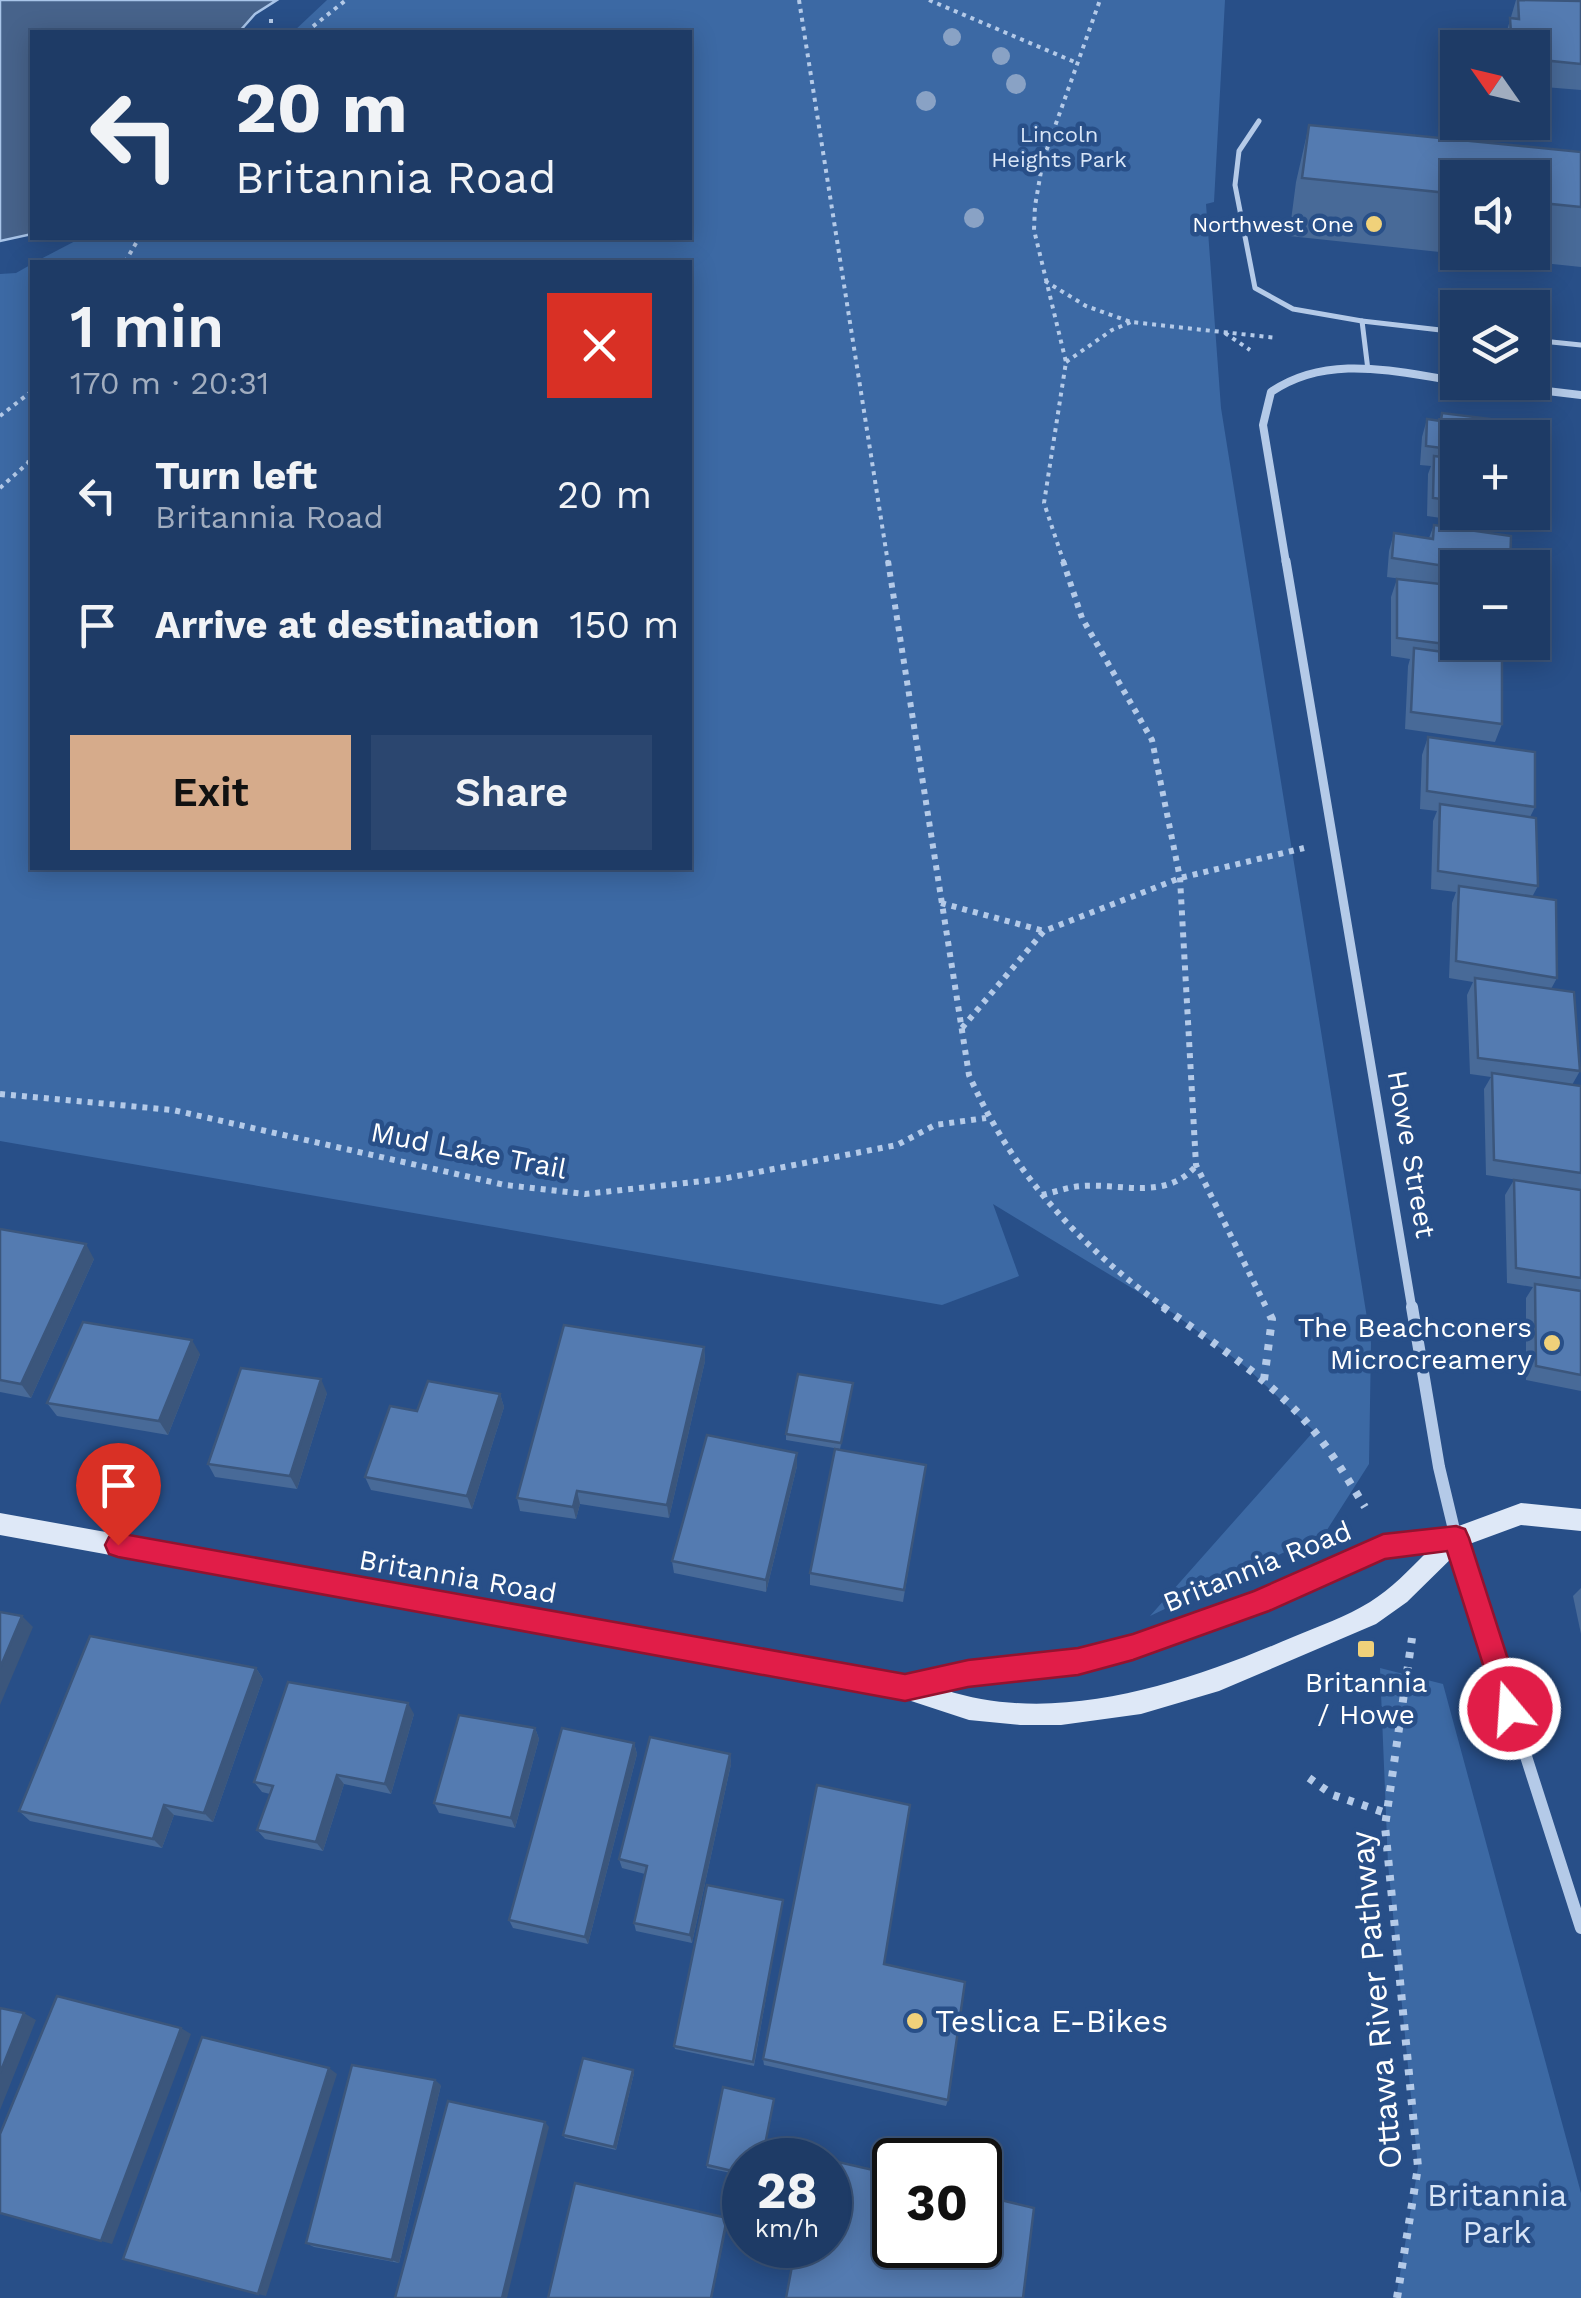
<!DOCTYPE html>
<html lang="en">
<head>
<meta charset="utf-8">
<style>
  body { margin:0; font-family:"Work Sans",sans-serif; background:#2b466f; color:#f1f3f6; height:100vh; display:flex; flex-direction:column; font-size:38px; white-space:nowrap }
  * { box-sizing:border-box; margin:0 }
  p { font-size:32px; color:#a1adbf }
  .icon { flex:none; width:55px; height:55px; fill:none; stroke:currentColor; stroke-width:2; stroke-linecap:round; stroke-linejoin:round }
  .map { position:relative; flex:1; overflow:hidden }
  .side { position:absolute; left:30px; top:260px; width:662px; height:610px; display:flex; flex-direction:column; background:#1e3b66; border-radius:0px; box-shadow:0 5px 25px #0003,0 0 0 2px #3c557a }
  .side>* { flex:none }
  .hud { position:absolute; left:30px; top:30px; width:662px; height:210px; border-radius:0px; box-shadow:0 5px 25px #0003,0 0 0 2px #3c557a; background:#1e3b66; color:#f1f3f6; overflow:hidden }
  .needle { width:65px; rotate:304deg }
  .fabs { position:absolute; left:1440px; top:30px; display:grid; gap:20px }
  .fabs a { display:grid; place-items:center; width:110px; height:110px; border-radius:0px; background:#1e3b66; box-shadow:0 5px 25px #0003,0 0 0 2px #3c557a; font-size:50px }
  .speed { position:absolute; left:722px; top:2138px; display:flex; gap:20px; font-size:50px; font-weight:700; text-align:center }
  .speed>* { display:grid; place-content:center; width:130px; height:130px; border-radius:50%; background:#1e3b66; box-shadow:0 5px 25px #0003,0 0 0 2px #3c557a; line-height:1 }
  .speed small { font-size:25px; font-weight:400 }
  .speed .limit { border:5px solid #111; border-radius:15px; background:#fff; color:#111 }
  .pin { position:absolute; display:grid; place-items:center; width:85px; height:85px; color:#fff; margin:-102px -42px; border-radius:50% 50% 50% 0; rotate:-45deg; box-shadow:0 0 10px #0007 }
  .pin .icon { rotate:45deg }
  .me { position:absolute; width:110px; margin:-55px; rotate:342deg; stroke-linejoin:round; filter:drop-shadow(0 0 8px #0008) }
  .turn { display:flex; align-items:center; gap:35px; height:210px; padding:0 40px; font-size:45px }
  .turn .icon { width:130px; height:130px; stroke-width:2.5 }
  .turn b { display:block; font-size:70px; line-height:85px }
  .round { display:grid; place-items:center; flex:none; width:105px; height:105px; border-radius:0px; background:#2b466f }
  .summary { display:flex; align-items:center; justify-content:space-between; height:170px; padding:0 40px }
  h1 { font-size:60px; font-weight:600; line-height:75px }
  .cta { display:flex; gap:20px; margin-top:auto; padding:20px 40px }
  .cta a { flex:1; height:115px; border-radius:0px; background:#d6ab8b; color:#111; font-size:40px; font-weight:600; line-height:115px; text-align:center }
  .cta a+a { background:#2b466f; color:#f1f3f6 }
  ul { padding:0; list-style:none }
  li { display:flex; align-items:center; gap:30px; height:130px; padding:0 40px }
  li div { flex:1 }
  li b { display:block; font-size:38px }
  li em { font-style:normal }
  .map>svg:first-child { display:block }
  .green { fill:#3c69a4 }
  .water { fill:#47638b; stroke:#a9c5e9; stroke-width:2.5 }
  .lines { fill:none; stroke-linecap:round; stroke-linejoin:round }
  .path-far2 { stroke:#b4cae8; stroke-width:4; stroke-dasharray:4 5; stroke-linecap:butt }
  .path-far1 { stroke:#b4cae8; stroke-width:6; stroke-dasharray:5 6; stroke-linecap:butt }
  .path { stroke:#b4cae8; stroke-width:8; stroke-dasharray:6 9; stroke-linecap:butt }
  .lane { stroke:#b4cae8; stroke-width:5 }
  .street-far2 { stroke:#b4cae8; stroke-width:8 }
  .street-far1 { stroke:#b4cae8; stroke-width:9 }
  .street { stroke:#b4cae8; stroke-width:12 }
  .secondary { fill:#dee8f7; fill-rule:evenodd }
  .tree { fill:#89a2c5 }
  .wall { fill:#486a98; fill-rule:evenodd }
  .shaded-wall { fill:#3b567c }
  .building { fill:#547bb1; stroke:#3b567c; stroke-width:2.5 }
  .route { fill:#e11d48; stroke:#92132f; stroke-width:2.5 }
  .poi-dot { fill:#f0d17a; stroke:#284f88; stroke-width:4 }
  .labels { text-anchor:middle; stroke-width:9; stroke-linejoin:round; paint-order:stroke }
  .far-park-label { font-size:22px; fill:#d8e5f7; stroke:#284f88 }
  .far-poi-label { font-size:22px; fill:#fff; stroke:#284f88; text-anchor:end }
  .street-label { font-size:28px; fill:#fff; stroke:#284f88 }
  .poi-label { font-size:28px; fill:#fff; stroke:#284f88; text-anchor:end }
  .near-street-label { font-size:32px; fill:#fff; stroke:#284f88 }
  .near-poi-label { font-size:32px; fill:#fff; stroke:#284f88; text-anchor:start }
  .near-park-label { font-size:32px; fill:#d8e5f7; stroke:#284f88 }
</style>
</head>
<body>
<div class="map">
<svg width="1581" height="2298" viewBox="0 0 1581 2298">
  <rect width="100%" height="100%" fill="#284f88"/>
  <g class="green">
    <path d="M327,0H1225L1214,202L1206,204L1221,408L1371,1343L1369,1464L1325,1533L1150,1616L1314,1431L1246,1367L1173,1313L993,1204L1019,1276L942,1305L0,1141V274L16,273L32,264V868H690V262H35L81,238H690V32H293Z"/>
    <path d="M1380,1668L1443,1684L1581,2193V2298H1396L1418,2167L1388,1864Z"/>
  </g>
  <path class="water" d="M0,0H277L255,14L239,32H32V234L0,241Z"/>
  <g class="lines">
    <g class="path-far2">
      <path d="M799,0L888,563"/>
      <path d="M929,0L1077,63"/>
      <path d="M271,19V32"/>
      <path d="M306,32L346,0"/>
      <path d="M125,262L139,238"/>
      <path d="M1045,281L1086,306L1131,322L1277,338"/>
      <path d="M1225,333L1250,350"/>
      <path d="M1066,362L1112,330L1131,322"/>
      <path d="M0,416L32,391"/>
      <path d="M0,488L28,463L32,451"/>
      <path d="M1064,563L1044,503L1066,362L1034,230L1035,206L1043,160L1100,0"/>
    </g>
    <g class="path-far1">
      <path d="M888,561L969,1075C1012,1173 1080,1247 1167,1309"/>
      <path d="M1063,561L1082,618L1152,740L1180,878L1196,1165L1267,1309"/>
      <path d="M941,903L1044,931"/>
      <path d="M962,1028L1044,931L1180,878L1304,848"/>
      <path d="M0,1094L173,1110L505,1185L585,1194L722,1179L897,1145L935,1125L986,1118"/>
      <path d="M1042,1195C1055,1192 1068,1187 1082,1186C1122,1183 1165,1201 1196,1166"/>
    </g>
    <g class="path">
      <path d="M1163,1307C1213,1343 1267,1377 1308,1424C1330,1449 1347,1478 1365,1507"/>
      <path d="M1264,1380L1272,1319L1266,1307"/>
      <path d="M1309,1778L1333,1795L1386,1813"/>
      <path d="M1397,2298L1418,2167L1385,1826L1412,1638"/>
    </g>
    <g class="lane">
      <path d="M1259,121L1239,151L1235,185L1255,288L1293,309L1362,321"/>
      <path d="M1532,340L1581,345"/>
      <path d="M1368,370L1362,321L1458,332"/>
    </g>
    <g class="street-far2">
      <path d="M1472,382L1581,395"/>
      <path d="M1286,563L1263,425L1271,392C1328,353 1394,372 1458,381"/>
    </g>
    <path class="street-far1" d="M1286,561L1412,1309"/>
    <path class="street" d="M1412,1307L1439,1467L1456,1538L1581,1928"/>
    <path class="secondary" d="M1521,1503L1581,1509V1531L1521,1525L1464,1546L1407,1602L1376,1624L1219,1691L1141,1714L1061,1725H1020L969,1720L905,1699L0,1535V1513L906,1676L968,1661L1078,1650L1133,1636L1255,1592L1383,1535L1456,1527ZM1427,1552C1409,1570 1391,1589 1370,1602C1346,1617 1319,1626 1293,1637C1188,1682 1060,1727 945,1690L1078,1674L1133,1658L1267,1610L1384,1557Z"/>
  </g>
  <g class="tree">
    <circle cx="952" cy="37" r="9"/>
    <circle cx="1001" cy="56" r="9"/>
    <circle cx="1016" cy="84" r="10"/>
    <circle cx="926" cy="101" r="10"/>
    <circle cx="974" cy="218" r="10"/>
  </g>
  <g class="wall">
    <path d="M1516,0L1581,1V90L1532,86V48H1503V44Z"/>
    <path d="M1309,125L1581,152V267L1289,236L1296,182ZM1458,178H1532V252H1458Z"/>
    <path d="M1442,413L1458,438V512H1479L1476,523L1427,516L1428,474L1431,466L1420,465L1422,437L1427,419L1439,421Z"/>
    <path d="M1434,525L1458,568V642L1486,649L1483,657L1502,724L1495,742L1405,729L1408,666L1410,659L1391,656V597L1397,579L1431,583L1387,577L1389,551L1394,533L1429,538Z"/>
    <path d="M1428,737L1535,807L1530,817L1538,886L1532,897L1557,978L1551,989L1580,1071L1572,1085L1581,1086V1190L1486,1175L1484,1089L1491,1077L1470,1074L1467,995L1473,982L1449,978L1452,903L1456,892L1431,889L1433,821L1437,811L1420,809L1422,755Z"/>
    <path d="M1514,1180L1581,1190V1391L1526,1380V1298L1533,1287L1507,1283L1505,1195Z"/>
    <path d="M0,1229L94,1259L31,1398L0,1392Z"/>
    <path d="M704,1347L705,1361L669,1518L580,1504L576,1519L520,1511L517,1498Z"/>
    <path d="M200,1354L168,1435L57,1416L47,1403Z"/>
    <path d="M852,1390L840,1449L786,1440V1434Z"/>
    <path d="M327,1393L297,1489L215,1477L208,1464Z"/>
    <path d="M500,1394L504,1407L472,1509L371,1490L365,1477L417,1411Z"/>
    <path d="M926,1465L903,1602L810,1585V1573Z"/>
    <path d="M797,1466L766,1592L674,1573L672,1561Z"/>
    <path d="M1581,1588V1634L1573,1596Z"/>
    <path d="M256,1668L263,1679L213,1822L174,1815L162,1848L30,1821L19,1811Z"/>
    <path d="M414,1714L391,1794L344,1784L323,1851L265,1839L257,1830L270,1794L262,1792L254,1782Z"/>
    <path d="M535,1728L539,1739L515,1828L439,1813L434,1803Z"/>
    <path d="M634,1743L637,1754L588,1944L513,1928L509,1920Z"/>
    <path d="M730,1754L731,1764L692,1943L636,1931L634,1923L645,1874L622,1868L619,1859Z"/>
    <path d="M783,1900L754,2066L675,2049L674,2046Z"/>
    <path d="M884,1964L948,2100L946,2106L764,2065L763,2059Z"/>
    <path d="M634,2073L616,2150L565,2138L563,2135Z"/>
    <path d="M441,2085L399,2263L314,2247L306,2243Z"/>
    <path d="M745,2160V2176L707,2168V2165Z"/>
  </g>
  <g class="shaded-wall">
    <path d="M86,1244L94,1259L31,1398L21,1384Z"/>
    <path d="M192,1340L200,1354L168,1435L159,1421Z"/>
    <path d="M704,1347L705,1361L669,1518L667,1505Z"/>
    <path d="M321,1379L327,1393L297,1489L290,1476Z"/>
    <path d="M500,1394L504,1407L472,1509L467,1496Z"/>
    <path d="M797,1453V1466L766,1592V1580Z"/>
    <path d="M577,1491L580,1504L576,1519L573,1507Z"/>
    <path d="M22,1616L33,1627L0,1705V1668Z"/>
    <path d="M256,1668L263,1679L213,1822L204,1813Z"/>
    <path d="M408,1703L414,1714L391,1794L385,1784Z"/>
    <path d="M535,1728L539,1739L515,1828L511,1818Z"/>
    <path d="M634,1743L637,1754L588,1944L585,1937Z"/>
    <path d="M730,1754L731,1764L692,1943L690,1935Z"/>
    <path d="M337,1775L344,1784L323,1851L316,1842Z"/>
    <path d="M164,1805L174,1815L162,1848L153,1839Z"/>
    <path d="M24,2013L36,2020L0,2110V2073Z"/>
    <path d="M181,2028L191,2034L112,2244L101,2241Z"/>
    <path d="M329,2068L337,2074L266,2296L258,2294Z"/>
    <path d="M633,2070L634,2073L616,2150L614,2147Z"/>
    <path d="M435,2080L441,2085L399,2263L392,2260Z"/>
    <path d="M545,2122L549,2127L507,2298H502Z"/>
    <path d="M727,2218L728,2222L712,2298H711Z"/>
  </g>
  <g class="building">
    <path d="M1518,0L1581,1V64L1532,59V48H1512L1510,18L1519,19Z"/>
    <path d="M1309,125L1581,152V207L1532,202V178H1458V194L1302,178Z"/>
    <path d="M1442,413L1523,423V438H1458V450L1426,446L1427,419L1441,421Z"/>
    <path d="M1434,456L1458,459V501L1433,498Z"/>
    <path d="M1434,525L1511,536L1510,568H1458L1392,558L1394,533L1433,539Z"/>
    <path d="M1397,579L1458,586V642H1486V649L1397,638Z"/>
    <path d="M1414,648L1502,660V724L1411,712Z"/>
    <path d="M1428,737L1535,752V807L1427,791Z"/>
    <path d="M1440,804L1536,818L1538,886L1438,871Z"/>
    <path d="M1459,886L1556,900L1557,978L1456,961Z"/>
    <path d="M1475,978L1574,992L1580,1071L1478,1058Z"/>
    <path d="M1492,1073L1581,1086V1173L1494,1160Z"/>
    <path d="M1514,1180L1581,1190V1278L1516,1268Z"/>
    <path d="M0,1229L86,1244L21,1384L0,1380Z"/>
    <path d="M1535,1284L1581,1291V1375L1536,1366Z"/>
    <path d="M83,1322L192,1340L159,1421L47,1403Z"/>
    <path d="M564,1325L704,1347L667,1505L577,1491L573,1507L517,1498Z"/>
    <path d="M241,1368L321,1379L290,1476L208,1464Z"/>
    <path d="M798,1374L853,1383L841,1443L786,1434Z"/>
    <path d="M428,1381L500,1394L467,1496L365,1477L390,1406L417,1411Z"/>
    <path d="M707,1435L797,1453L766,1580L672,1561Z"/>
    <path d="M835,1449L926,1465L904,1590L810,1573Z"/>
    <path d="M0,1612L22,1616L0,1668Z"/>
    <path d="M90,1636L256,1668L204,1813L164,1805L153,1839L19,1811Z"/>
    <path d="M288,1682L408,1703L385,1784L337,1775L316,1842L257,1830L273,1786L254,1782Z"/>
    <path d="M459,1715L535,1728L511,1818L434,1803Z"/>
    <path d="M562,1728L634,1743L585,1937L509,1920Z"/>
    <path d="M650,1737L730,1754L690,1935L634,1923L647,1866L619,1859Z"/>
    <path d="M817,1785L910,1805L884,1964L965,1982L948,2100L763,2059Z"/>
    <path d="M707,1885L783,1900L753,2062L674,2046Z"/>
    <path d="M57,1996L181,2028L101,2241L0,2213V2134Z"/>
    <path d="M0,2008L24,2013L0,2073Z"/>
    <path d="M202,2037L329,2068L258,2294L123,2259Z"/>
    <path d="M583,2058L633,2070L614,2147L563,2135Z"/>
    <path d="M352,2065L435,2080L392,2260L306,2243Z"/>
    <path d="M723,2087L774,2099L762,2160H745V2174L707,2165Z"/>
    <path d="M448,2101L545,2122L502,2298H395Z"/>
    <path d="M812,2156L895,2175V2245H980V2195L1034,2208L1023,2298H786L796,2245H830V2160H811Z"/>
    <path d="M575,2183L727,2218L711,2298H548Z"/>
  </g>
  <path class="route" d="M1456,1526L1465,1529L1469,1538L1524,1709L1520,1719L1510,1722L1501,1719L1497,1709L1447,1551L1385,1559L1269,1611L1133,1660L1078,1675L968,1687L905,1701L118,1557L109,1554L105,1545L109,1537L118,1533L905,1674L968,1660L1078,1648L1133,1634L1254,1591L1383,1534Z"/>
  <g class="poi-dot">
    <circle cx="1374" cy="224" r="10"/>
    <circle cx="1552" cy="1343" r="10"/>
    <rect x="1356" y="1639" width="20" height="20" rx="5"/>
    <circle cx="915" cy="2021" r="10"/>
  </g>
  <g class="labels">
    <g class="far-park-label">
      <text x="1059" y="142">Lincoln<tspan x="1059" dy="25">Heights Park</tspan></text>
    </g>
    <g class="far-poi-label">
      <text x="1354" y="232">Northwest One</text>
    </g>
    <g class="street-label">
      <text transform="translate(469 1150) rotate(11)" y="10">Mud Lake Trail</text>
      <text transform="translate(1412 1154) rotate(80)" y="10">Howe Street</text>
      <text transform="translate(1257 1566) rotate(-22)" y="10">Britannia Road</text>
      <text transform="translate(458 1576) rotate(10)" y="10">Britannia Road</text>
    </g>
    <g class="poi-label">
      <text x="1532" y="1337">The Beachconers<tspan x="1532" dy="32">Microcreamery</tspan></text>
      <text x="1366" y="1692" text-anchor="middle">Britannia<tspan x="1366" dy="32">/ Howe</tspan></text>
    </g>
    <g class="near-street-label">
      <text transform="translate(1376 2000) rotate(-95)" y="11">Ottawa River Pathway</text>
    </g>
    <g class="near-poi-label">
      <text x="935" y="2032">Teslica E-Bikes</text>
    </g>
    <g class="near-park-label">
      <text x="1497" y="2206">Britannia<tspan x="1497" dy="37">Park</tspan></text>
    </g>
  </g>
</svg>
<div class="fabs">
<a><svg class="needle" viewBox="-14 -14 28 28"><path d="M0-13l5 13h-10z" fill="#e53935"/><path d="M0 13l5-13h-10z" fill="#a1adbf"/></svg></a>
<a><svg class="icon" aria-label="sound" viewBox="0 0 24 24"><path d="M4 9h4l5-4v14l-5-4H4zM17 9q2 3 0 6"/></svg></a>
<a><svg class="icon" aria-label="layers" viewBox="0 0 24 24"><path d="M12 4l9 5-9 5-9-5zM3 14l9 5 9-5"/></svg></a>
<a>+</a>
<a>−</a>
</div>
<div class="speed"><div>28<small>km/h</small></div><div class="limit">30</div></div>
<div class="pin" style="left:118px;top:1545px;background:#d93025"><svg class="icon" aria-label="arrive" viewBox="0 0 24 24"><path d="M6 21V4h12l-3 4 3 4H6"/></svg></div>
<svg class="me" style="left:1510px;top:1709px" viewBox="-20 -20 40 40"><circle r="17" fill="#e11d48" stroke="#fff" stroke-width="3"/><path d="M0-11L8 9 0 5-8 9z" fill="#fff"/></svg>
<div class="hud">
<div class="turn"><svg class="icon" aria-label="left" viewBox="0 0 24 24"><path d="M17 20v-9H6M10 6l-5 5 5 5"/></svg><div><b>20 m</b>Britannia Road</div></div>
</div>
<section class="side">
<div class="summary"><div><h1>1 min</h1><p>170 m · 20:31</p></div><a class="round" style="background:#d93025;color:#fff"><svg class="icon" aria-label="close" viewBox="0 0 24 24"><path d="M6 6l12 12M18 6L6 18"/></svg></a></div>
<ul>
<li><svg class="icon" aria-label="left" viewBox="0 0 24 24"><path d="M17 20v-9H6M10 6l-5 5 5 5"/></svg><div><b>Turn left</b><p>Britannia Road</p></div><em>20 m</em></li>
<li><svg class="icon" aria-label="arrive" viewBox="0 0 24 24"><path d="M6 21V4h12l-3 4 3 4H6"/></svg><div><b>Arrive at destination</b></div><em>150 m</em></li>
</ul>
<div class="cta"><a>Exit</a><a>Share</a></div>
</section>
</div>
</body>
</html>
